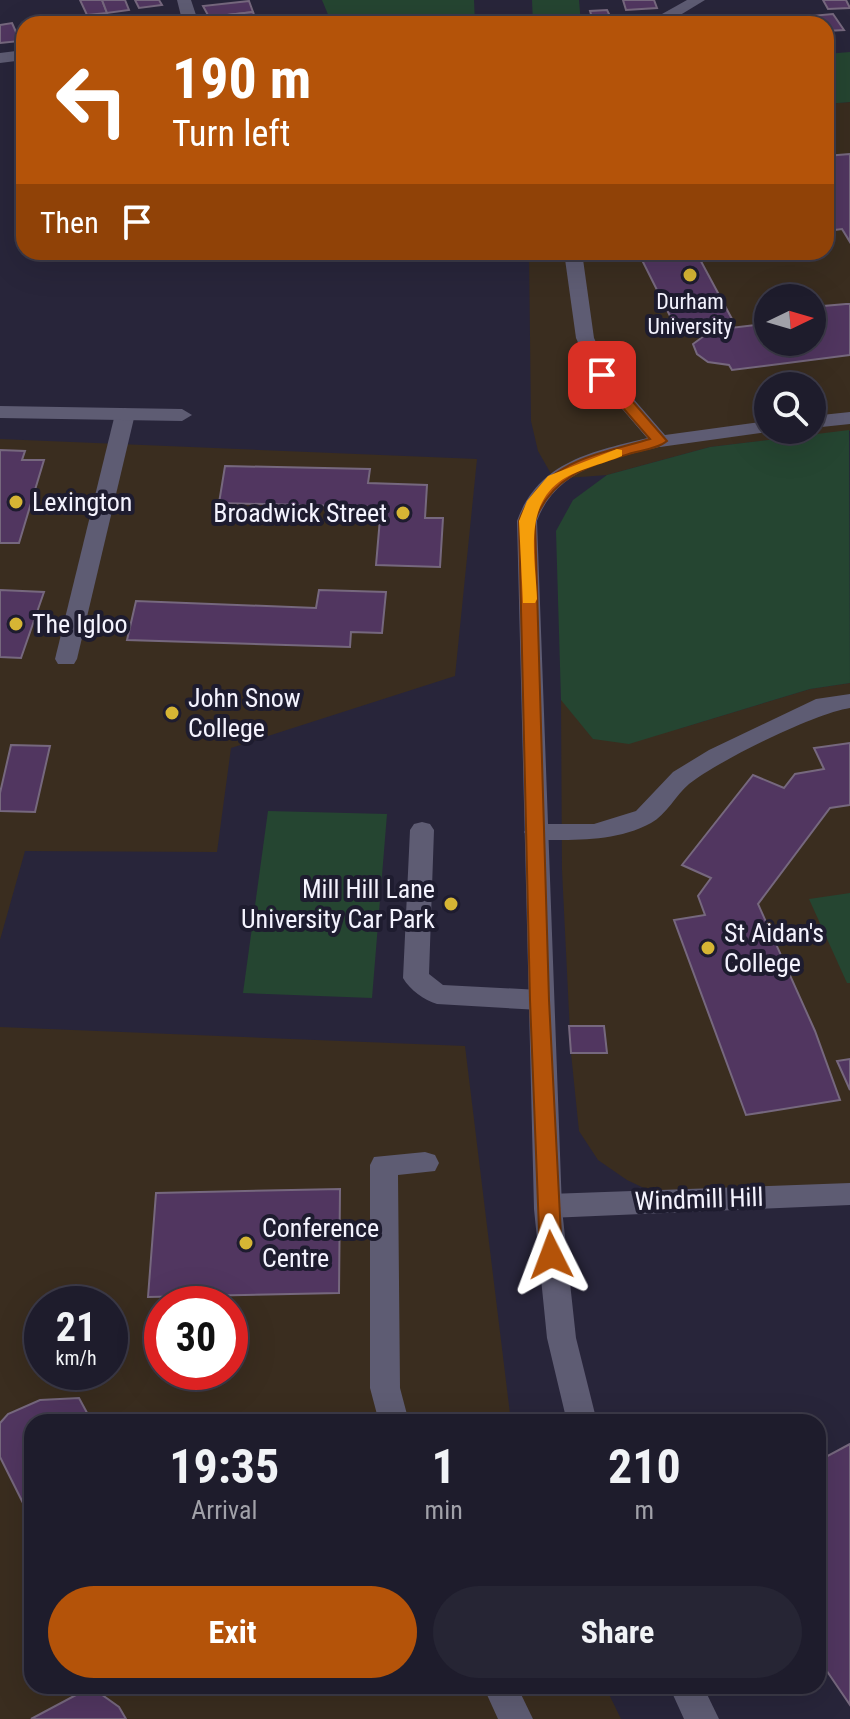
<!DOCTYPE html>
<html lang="en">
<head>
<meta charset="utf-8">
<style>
  body { margin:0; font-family:"Roboto Condensed",sans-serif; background:#262534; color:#f1f3f6; height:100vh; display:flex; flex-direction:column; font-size:30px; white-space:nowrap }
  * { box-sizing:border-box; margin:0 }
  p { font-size:26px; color:#a1a1a9 }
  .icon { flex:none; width:44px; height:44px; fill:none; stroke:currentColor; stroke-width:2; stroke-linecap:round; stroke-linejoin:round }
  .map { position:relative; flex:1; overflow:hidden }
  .sheet { position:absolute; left:24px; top:1414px; width:802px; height:280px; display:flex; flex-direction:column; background:#1e1c2c; border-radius:24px; box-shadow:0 8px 32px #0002,0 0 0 2px #3c3a48 }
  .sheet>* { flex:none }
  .top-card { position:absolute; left:16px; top:16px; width:818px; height:244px; border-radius:24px; box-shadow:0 8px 32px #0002,0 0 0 2px #3c3a48; background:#b45309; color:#fff; overflow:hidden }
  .needle { width:52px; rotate:85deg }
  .fabs { position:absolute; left:754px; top:284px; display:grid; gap:16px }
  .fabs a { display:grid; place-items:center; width:72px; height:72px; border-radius:50%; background:#1e1c2c; box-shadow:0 8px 32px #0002,0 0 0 2px #3c3a48; font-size:40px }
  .speed { position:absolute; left:24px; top:1286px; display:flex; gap:16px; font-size:40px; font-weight:700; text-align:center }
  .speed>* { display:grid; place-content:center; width:104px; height:104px; border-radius:50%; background:#1e1c2c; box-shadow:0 8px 32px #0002,0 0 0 2px #3c3a48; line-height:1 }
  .speed small { font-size:20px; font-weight:400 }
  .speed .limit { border:12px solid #d22; background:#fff; color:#111 }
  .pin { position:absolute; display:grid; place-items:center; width:68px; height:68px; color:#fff; margin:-34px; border-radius:16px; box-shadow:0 4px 12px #0006 }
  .me { position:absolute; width:88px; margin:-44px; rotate:357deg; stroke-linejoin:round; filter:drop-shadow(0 0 6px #0008) }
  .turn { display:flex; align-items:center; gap:28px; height:168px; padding:0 24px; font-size:36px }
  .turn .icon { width:104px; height:104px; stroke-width:2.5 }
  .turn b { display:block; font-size:56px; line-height:68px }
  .then { display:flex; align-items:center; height:76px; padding:0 24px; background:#0003; gap:16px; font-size:30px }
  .eta { display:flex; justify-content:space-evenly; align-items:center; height:136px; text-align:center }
  .eta b { font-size:48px; font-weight:700; line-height:56px }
  .primary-button { display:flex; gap:16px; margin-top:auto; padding:16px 24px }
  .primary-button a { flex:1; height:92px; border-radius:48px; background:#b45309; color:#fff; font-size:32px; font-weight:700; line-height:92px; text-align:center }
  .primary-button a+a { background:#262534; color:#f1f3f6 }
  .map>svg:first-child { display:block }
  .education { fill:#3a2d1f; fill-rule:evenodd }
  .green { fill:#254531 }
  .building { fill:#513660; stroke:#76687e; stroke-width:2 }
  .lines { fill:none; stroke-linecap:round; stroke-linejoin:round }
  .lane { fill:#5e5c73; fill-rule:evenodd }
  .street { fill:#5e5c73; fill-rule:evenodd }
  .route { fill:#b45309; stroke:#753606; stroke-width:2 }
  .slow { fill:#f59e0b }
  .poi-dot { fill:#d6b534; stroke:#1e1c2f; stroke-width:3 }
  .labels { text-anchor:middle; stroke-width:8; stroke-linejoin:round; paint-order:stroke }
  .far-poi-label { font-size:22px; fill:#f4f3fe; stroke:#1e1c2f }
  .poi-label { font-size:26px; fill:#f4f3fe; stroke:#1e1c2f; text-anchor:start }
  .street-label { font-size:26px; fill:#f4f3fe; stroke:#1e1c2f }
</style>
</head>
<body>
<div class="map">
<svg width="850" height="1719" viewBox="0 0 850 1719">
  <rect width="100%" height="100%" fill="#28253a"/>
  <g class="education">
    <path d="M850,102V431L710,447L607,475L554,479L538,451L531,421L529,252H826V104ZM768,298H812V342H768ZM768,386H812V430H768Z"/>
    <path d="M0,439L477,459L455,676L231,748L217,852L25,851L0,940Z"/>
    <path d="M850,683V1194L667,1199L627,1180L598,1160L579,1131L571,1053L562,870L561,700L678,729L810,689Z"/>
    <path d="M0,1027L465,1046L511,1422H32V1686H605L621,1719H0ZM42,1304H110V1372H42ZM162,1304H230V1372H162Z"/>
  </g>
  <g class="green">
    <path d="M322,0H474L475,24H332Z"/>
    <path d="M532,0H579L581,24H533Z"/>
    <path d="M850,52V102L826,104V54Z"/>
    <path d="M849,430L850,683L810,689L629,744L593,739L561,700L556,531L573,500L607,475L710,447Z"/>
    <path d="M268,811L387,814L372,998L243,993Z"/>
    <path d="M850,893V983H847L809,899Z"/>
  </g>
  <g class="building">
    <path d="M80,0H102L107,13L87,15Z"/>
    <path d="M102,0H125L129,10L107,13Z"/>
    <path d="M135,0H159L162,5L139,8Z"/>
    <path d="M623,0H654L657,8L626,10Z"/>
    <path d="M823,0H846L850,8L828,9Z"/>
    <path d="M249,1L253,12L209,17L203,6Z"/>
    <path d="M607,10L612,20L593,21L590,11Z"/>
    <path d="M253,12L257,23L211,24L209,17Z"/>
    <path d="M833,14L844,30L826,31V24H792L788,18Z"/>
    <path d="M12,23L20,41L0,43V25Z"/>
    <path d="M850,154V242L842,229L826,231V156Z"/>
    <path d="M638,252H696L732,319L675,326Z"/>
    <path d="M846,304H850V355L732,370L729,365L708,362L697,354L693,344L704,336L715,334L713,330L765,324V317L768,316V342H812V307Z"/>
    <path d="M0,450L25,451L22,460H44L19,543H0Z"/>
    <path d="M225,466L370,469L368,483L427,485L425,518H443L440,567L376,565L381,507L219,503Z"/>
    <path d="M0,590L44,592L21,658L0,657Z"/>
    <path d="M319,590L386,592L382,633L351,632L350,647L127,640L136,601L316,608Z"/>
    <path d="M850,743V805L830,808L758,904L815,1031L840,1100L746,1115L674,920L705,915L698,896L711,878L682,865L753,775L784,788L795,774L824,769L814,748Z"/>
    <path d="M11,745L50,746L35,812L0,811V793Z"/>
    <path d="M569,1026H604L607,1053H571Z"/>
    <path d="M850,1059V1090L837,1061Z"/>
    <path d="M340,1189L339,1293L148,1297L156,1193Z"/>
    <path d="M79,1398L92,1422H32V1521L0,1457V1423L8,1414L40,1400Z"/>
    <path d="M850,1444V1705L818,1658V1461Z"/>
    <path d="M91,1687L119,1707L126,1719H31Z"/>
  </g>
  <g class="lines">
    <g class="lane">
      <path d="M564,252H582L594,338L611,373L665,435L768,421V430L775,431L660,447L653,445L593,375L576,338Z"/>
      <path d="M125,408L135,414L77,659L74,664H58L55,659L115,414Z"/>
      <path d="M850,412V424L812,428V416Z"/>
      <path d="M850,694V708C815,713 718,761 689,784C676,795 666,815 651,823C616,842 574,840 536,840L528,838L524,832L528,826L536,824H594L636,811L673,772L709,750L816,699Z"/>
      <path d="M422,822L430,824L434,830L429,974L443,985L540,990L549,993L553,1000L549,1007L540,1010L437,1004C424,1000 410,990 403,978L410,830L414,824Z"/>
      <path d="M425,1152L435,1155L439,1163L435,1171L398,1175L400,1388L409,1422H379L370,1388V1165L374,1157Z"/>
      <path d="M850,1183V1205L549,1218L539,1214L535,1206L539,1198L549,1194Z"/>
      <path d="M483,1686H517L533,1719H498Z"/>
    </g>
    <g class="street">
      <path d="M177,0H191L199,24H183Z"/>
      <path d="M687,0H705L672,20H662V14Z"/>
      <path d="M24,50V60L0,63V53Z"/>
      <path d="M0,406L182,409L192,415L182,421L0,418Z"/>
      <path d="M660,435L667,437L670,441L667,445C616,458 557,466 537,521L562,1209L576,1338L597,1422H567L547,1338L534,1209L517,521C540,457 601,450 660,435Z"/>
      <path d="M669,1686H703L719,1719H684Z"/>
    </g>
  </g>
  <path class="route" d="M602,371L607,372L667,441C659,448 644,450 632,453C589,466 551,476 535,521L549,1000L562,1255L559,1261L551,1264L543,1261L540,1255L530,1000L519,521C541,462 595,455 650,439L597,378V372Z"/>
  <path class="slow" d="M617,449L622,450V456C603,464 575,470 559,482C523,509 536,561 537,599L535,603H523L519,521L527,501L548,476Z"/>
  <g class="poi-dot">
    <circle cx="690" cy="275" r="8"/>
    <circle cx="16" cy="502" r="8"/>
    <circle cx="403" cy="513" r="8"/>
    <circle cx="16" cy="624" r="8"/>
    <circle cx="172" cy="713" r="8"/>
    <circle cx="451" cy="904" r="8"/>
    <circle cx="708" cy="948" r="8"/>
    <circle cx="246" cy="1243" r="8"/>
  </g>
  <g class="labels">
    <g class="far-poi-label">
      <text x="690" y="309">Durham<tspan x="690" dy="25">University</tspan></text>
    </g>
    <g class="poi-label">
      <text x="32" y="511">Lexington</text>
      <text x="387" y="522" text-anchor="end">Broadwick Street</text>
      <text x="32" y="633">The Igloo</text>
      <text x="188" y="707">John Snow<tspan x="188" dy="30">College</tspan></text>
      <text x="435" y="898" text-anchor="end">Mill Hill Lane<tspan x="435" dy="30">University Car Park</tspan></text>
      <text x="724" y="942">St Aidan's<tspan x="724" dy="30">College</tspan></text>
      <text x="262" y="1237">Conference<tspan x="262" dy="30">Centre</tspan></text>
    </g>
    <g class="street-label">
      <text transform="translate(699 1199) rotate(-2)" y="9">Windmill Hill</text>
    </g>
  </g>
</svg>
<div class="fabs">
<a><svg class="needle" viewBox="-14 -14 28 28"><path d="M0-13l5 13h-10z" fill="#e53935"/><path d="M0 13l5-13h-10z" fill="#a1a1a9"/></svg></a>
<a><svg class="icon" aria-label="search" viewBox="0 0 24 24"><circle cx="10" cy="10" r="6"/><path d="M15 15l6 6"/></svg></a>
</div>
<div class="speed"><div>21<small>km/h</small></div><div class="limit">30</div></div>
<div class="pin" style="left:602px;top:375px;background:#d93025"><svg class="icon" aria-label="arrive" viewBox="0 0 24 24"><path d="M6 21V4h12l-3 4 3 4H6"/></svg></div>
<svg class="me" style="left:551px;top:1255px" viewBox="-20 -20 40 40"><path d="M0-17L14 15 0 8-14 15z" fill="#b45309" stroke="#fff" stroke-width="4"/></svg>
<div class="top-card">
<div class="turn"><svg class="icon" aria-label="left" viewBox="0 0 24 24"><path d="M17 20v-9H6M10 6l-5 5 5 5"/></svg><div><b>190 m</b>Turn left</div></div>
<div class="then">Then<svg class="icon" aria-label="arrive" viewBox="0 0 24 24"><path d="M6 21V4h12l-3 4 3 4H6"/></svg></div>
</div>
<section class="sheet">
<div class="eta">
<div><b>19:35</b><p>Arrival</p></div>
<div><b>1</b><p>min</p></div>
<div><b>210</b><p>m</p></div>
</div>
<div class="primary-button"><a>Exit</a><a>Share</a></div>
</section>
</div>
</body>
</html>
